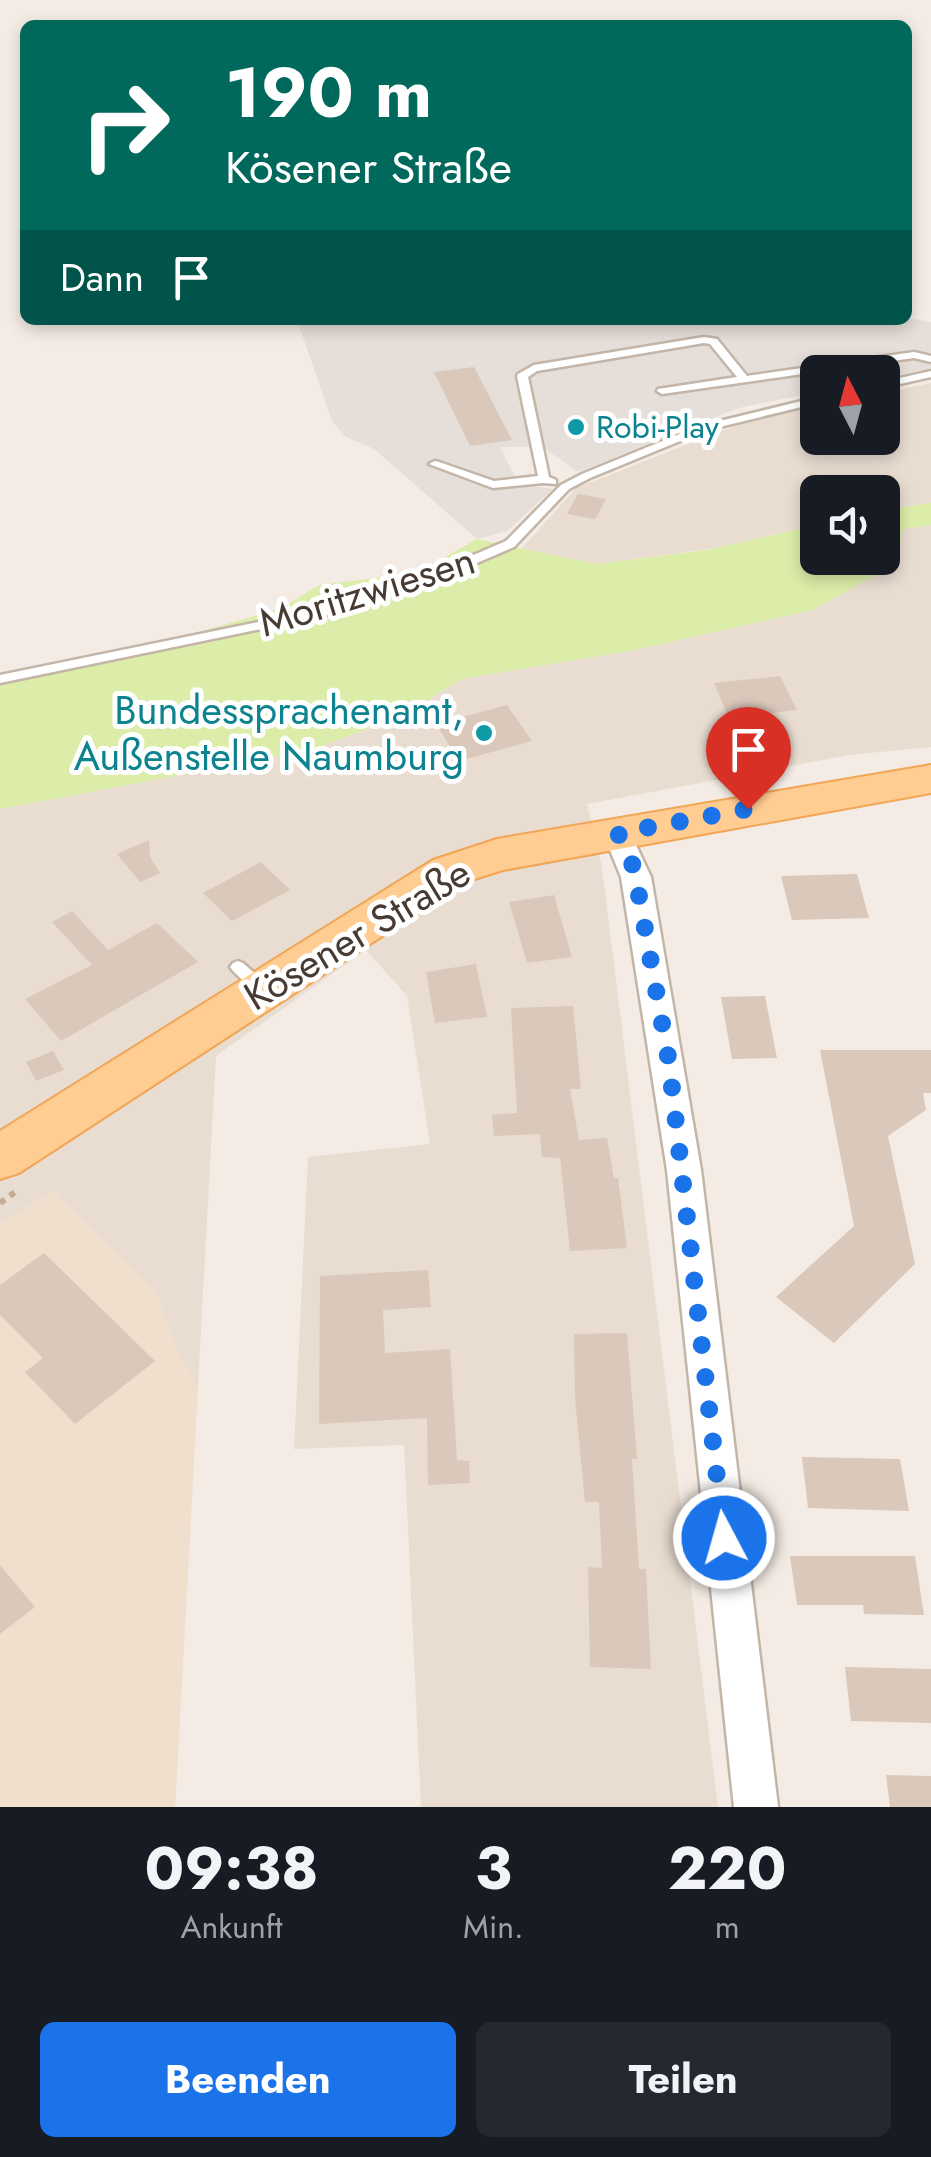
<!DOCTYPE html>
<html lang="de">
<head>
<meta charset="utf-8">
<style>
  body { margin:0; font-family:Jost,sans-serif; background:#242831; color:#f1f3f6; height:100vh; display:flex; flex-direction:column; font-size:38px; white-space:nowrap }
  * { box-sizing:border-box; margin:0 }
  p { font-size:32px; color:#9ea1a6 }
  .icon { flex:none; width:55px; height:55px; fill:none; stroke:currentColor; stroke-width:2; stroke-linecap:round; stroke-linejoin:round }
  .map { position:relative; height:1807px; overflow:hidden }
  .sheet { display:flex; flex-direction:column; background:#171b24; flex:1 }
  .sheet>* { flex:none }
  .top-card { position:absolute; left:20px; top:20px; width:892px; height:305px; border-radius:15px; box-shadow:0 5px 15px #0003; background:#00695c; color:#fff; overflow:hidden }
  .needle { width:65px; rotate:354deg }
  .tools { position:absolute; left:800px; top:355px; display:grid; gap:20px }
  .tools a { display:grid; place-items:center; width:100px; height:100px; border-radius:15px; background:#171b24; box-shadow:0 5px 15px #0003; font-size:50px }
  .pin { position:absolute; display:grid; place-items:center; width:85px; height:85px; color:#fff; margin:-102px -42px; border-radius:50% 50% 50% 0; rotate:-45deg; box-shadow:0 0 10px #0007 }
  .pin .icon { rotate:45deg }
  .me { position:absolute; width:110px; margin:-55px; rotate:354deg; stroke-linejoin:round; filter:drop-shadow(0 0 8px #0008) }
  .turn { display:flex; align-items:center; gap:35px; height:210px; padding:0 40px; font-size:45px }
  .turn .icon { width:130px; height:130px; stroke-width:2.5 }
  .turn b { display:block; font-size:70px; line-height:85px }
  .then { display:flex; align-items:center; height:95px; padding:0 40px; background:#0003; gap:20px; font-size:38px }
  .eta { display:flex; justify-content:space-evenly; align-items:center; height:170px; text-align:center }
  .eta b { font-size:60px; font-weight:700; line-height:70px }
  .action { display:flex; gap:20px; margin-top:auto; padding:20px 40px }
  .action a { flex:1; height:115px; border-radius:15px; background:#1a73e8; color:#fff; font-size:40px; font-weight:700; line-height:115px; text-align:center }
  .action a+a { background:#242831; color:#f1f3f6 }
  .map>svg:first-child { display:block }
  .residential { fill:#e9ddd1 }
  .industrial { fill:#e6ded9 }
  .education { fill:#efdfcc }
  .green { fill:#dbeda8 }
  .building { fill:#dac8bb }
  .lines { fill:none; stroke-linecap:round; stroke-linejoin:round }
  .service-casing { stroke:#c3b5a8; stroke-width:5 }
  .minor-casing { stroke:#c3b5a8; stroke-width:5 }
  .primary-casing { stroke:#f1a555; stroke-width:4 }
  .path { stroke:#c4ab95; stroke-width:6; stroke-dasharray:6 6; stroke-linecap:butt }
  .service { fill:#fff; fill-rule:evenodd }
  .minor { fill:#fff; fill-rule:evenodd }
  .primary { fill:#ffcc92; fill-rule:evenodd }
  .route { stroke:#1a73e8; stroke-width:18; stroke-dasharray:0 32.4 }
  .culture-dot { fill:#0f9aa8; stroke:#fff; stroke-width:4 }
  .labels { text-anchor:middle; stroke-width:10; stroke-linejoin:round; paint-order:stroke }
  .far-culture-label { font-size:32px; fill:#0d838f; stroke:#fff; text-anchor:start }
  .street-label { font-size:40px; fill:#473b33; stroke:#fff }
  .culture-label { font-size:40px; fill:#0d838f; stroke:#fff; text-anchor:end }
</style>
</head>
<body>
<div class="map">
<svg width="931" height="1807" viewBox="0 0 931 1807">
  <rect width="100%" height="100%" fill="#f4ece4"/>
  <g class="residential">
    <path d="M931,383V503L883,510L882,492H818L817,525L710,549L596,564L520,551L576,488L747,421L817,406L818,438H882L883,393Z"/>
    <path d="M931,525V747L849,755L587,804L602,867L718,1807H421L404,1445L294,1449L308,1157L430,1144L407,996L366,950L216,1056L175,1807H0V809L308,751L402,716L461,679L630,651L813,610L895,564L903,529Z"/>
  </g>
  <path class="industrial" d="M908,318L931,322V368L883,378L882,372H818L817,392L739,408L578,472L542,447H500L518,484L553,489L507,531L477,539L374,449L346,437L332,421L297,320Z"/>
  <path class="education" d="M53,1191L156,1292L176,1347L198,1386L175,1807H0V1223Z"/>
  <path class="green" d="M931,503V525L903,529L895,564L813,610L630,651L461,679L402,716L308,751L0,809V676L186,636L282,608L319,585L401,575L438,561L477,539L596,564L707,550L817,525L818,558H882L883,510Z"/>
  <g class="building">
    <path d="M474,367L512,440L470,446L434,372Z"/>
    <path d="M578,494L606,499L595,519L567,514Z"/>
    <path d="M780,676L797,710L729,718L714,683Z"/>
    <path d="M507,705L532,741L459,761L436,724Z"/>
    <path d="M149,840L150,857L160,873L140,882L117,854Z"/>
    <path d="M261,862L290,890L232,921L203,893Z"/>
    <path d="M857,874L869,918L792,920L781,876Z"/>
    <path d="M554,895L572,957L527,963L509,902Z"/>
    <path d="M72,911L108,950L157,923L198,962L61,1041L25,999L92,965L52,922Z"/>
    <path d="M476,964L487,1017L435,1023L426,972Z"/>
    <path d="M765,996L777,1058L732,1059L721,997Z"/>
    <path d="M573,1006L581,1089H570L579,1140L607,1138L614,1178H618L627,1248L570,1251L560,1158L542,1157L540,1134L494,1136L492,1115L517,1113L511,1008Z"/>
    <path d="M820,1050H931V1093H923L926,1110L888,1136L915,1264L834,1343L776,1297L854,1226Z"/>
    <path d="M53,1051L64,1070L36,1081L26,1062Z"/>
    <path d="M44,1253L155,1361L75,1424L25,1372L43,1358L0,1315V1285Z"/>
    <path d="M428,1270L431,1307L383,1310L385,1353L450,1349L457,1460L469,1461L470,1483L428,1485L427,1418L319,1424L320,1276Z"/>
    <path d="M627,1333L637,1459H632L639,1569H646L651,1669L590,1667L588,1567L602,1568L599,1502H585L575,1398L574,1334Z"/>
    <path d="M802,1457L900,1459L909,1511L808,1508Z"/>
    <path d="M790,1556H915L924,1615L864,1614L863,1605H797Z"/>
    <path d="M0,1565L35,1607L0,1634Z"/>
    <path d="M845,1667L931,1669V1723L851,1721Z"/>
    <path d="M886,1775L931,1776V1807H890Z"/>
  </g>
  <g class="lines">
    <g class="service-casing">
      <g id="service">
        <path d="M704,337L717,339L747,376L914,352L931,356V362L914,358L662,394L657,391L658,389L737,377L710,344L704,343L537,371L528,377L549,477L556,480V484L543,483L493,488L429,464L435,461L439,462L494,481L538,476L517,376L518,374L534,365Z"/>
        <path d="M931,371V377L882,388V382Z"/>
        <path d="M818,397V403L707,430L590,478L569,489L514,547L421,587L319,617L0,683V675L317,610L413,581L506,541L561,485L582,474L699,426Z"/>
        <path d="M238,961L243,963L267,984L269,988L267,992H255L233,971L230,967L233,963Z"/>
      </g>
    </g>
    <g class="minor-casing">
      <path id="minor" d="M617,823L627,826L651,877L701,1170L778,1807H734L667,1170L621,877L603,833L607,826Z"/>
    </g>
    <g class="primary-casing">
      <path id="primary" d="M931,765V793L503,870L465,882L19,1173L0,1179V1131L433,860L497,839Z"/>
    </g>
    <path class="path" d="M0,1203L18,1190"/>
    <use href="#service" class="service"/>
    <use href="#minor" class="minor"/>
    <use href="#primary" class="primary"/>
  </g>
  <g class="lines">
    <path class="route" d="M724,1538L669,1062L634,868L618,833L748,809"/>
  </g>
  <g class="culture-dot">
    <circle cx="576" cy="427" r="10"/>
    <circle cx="484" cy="733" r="10"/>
  </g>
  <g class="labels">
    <g class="far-culture-label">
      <text x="596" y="438">Robi-Play</text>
    </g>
    <g class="street-label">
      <text transform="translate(367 591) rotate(-17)" y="14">Moritzwiesen</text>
      <text transform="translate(357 934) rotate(-31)" y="14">Kösener Straße</text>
    </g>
    <g class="culture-label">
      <text x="464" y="724">Bundessprachenamt,<tspan x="464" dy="46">Außenstelle Naumburg</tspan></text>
    </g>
  </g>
</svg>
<div class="tools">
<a><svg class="needle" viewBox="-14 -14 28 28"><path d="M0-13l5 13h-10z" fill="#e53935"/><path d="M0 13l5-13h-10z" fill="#9ea1a6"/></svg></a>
<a><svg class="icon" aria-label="sound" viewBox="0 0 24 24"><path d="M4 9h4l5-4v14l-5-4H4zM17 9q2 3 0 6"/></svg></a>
</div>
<div class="pin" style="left:748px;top:809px;background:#d93025"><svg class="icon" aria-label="arrive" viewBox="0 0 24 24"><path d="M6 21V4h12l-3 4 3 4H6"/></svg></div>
<svg class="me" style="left:724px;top:1538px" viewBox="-20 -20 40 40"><circle r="17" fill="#1a73e8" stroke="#fff" stroke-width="3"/><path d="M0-11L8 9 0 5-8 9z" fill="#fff"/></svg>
<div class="top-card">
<div class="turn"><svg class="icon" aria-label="right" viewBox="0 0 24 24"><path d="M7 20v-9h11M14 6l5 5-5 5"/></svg><div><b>190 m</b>Kösener Straße</div></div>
<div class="then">Dann<svg class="icon" aria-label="arrive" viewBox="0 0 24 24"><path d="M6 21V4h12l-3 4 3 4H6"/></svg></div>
</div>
</div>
<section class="sheet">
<div class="eta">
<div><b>09:38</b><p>Ankunft</p></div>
<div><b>3</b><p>Min.</p></div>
<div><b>220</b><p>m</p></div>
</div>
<div class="action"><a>Beenden</a><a>Teilen</a></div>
</section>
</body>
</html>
